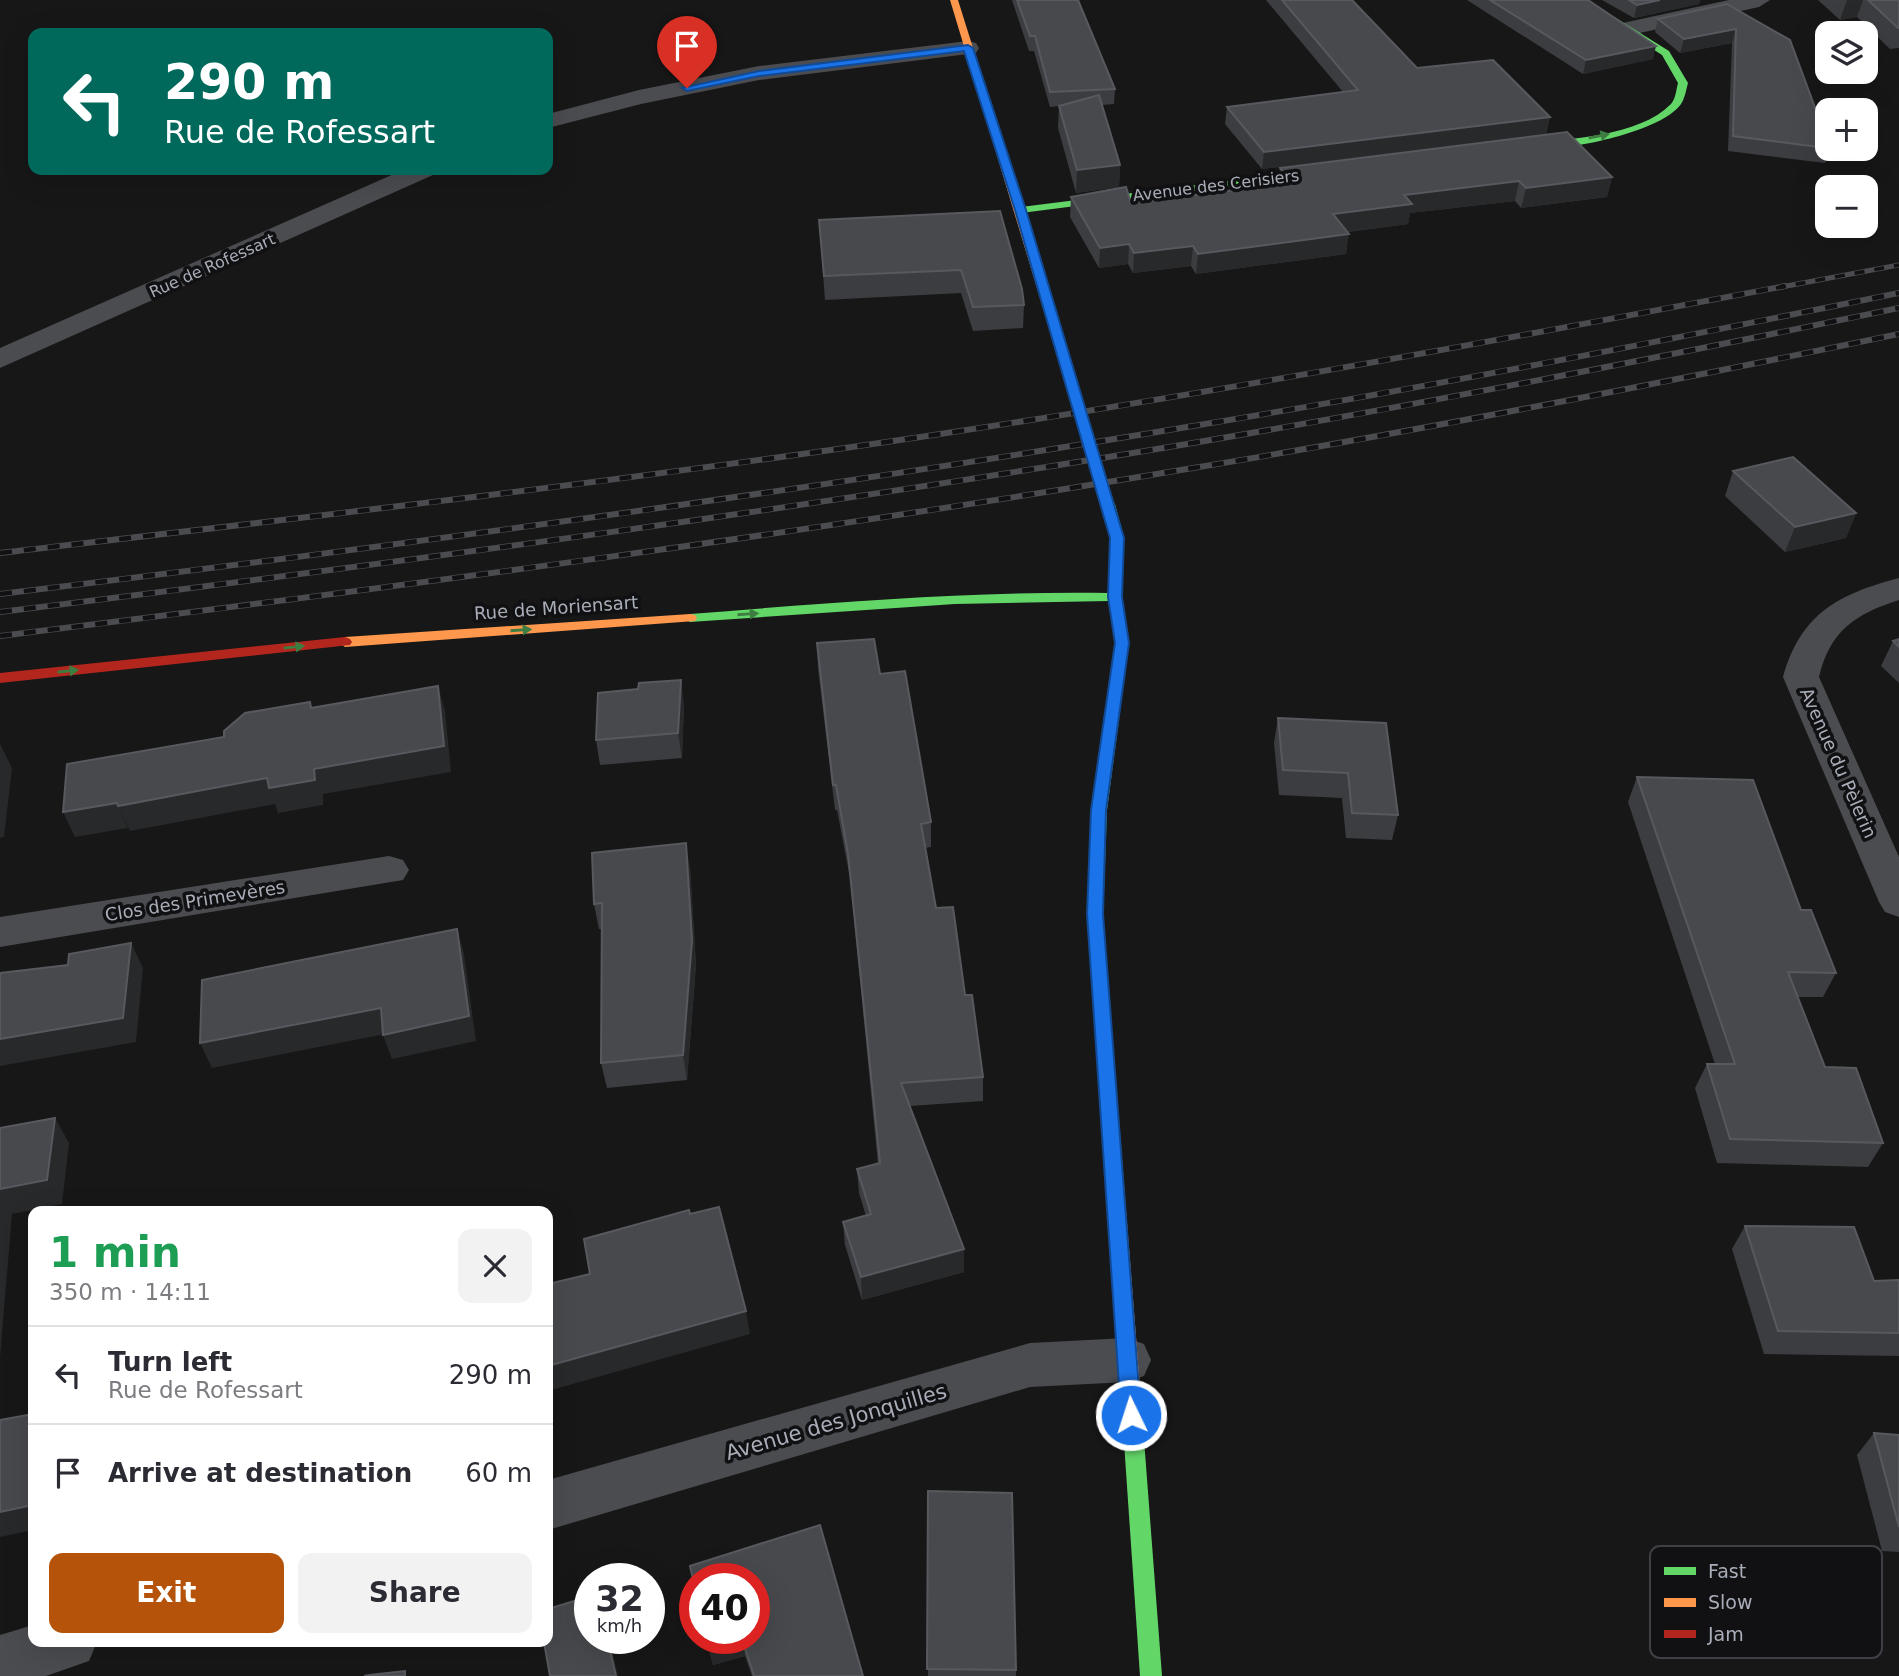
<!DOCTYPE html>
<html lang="en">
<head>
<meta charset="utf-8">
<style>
  body { margin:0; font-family:"DejaVu Sans",sans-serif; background:#f2f2f3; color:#2b2b33; height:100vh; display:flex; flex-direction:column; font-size:26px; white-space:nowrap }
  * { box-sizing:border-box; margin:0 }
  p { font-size:23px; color:#7c7c81 }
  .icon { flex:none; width:38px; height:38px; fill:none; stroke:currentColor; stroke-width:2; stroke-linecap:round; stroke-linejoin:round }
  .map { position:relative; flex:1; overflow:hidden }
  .side { position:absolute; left:28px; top:1206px; width:525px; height:441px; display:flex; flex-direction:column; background:#fff; border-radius:14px; box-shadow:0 7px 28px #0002 }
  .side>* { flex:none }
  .top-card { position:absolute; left:28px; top:28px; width:525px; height:147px; border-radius:14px; box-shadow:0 7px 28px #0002; background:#00695c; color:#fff; overflow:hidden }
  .buttons { position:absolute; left:1815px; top:21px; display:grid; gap:14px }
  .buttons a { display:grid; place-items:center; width:63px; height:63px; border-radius:14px; background:#fff; box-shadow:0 7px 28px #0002; font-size:35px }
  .speed { position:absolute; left:574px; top:1563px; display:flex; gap:14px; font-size:35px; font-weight:700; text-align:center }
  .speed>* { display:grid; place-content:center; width:91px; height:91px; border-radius:50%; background:#fff; box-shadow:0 7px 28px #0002; line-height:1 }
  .speed small { font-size:18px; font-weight:400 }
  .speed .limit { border:10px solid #d22; background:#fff; color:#111 }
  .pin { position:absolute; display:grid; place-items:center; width:60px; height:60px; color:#fff; margin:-72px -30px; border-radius:50% 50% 50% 0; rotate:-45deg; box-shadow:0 0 7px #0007 }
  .pin .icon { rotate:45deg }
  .me { position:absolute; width:77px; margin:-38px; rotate:356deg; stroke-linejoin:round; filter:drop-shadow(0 0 5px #0008) }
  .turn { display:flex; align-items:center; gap:24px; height:147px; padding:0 21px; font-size:32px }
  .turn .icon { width:91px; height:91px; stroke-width:2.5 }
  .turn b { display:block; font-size:49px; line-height:60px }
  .round { display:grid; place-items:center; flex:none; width:74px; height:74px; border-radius:14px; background:#f2f2f3 }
  .overview { display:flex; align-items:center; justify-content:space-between; height:119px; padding:0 21px }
  h1 { font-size:42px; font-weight:700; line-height:52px; color:#1e9e55 }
  .cta { display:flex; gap:14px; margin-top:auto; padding:14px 21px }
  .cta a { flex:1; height:80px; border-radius:14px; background:#b45309; color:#fff; font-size:28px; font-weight:700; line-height:80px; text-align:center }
  .cta a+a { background:#f2f2f3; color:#2b2b33 }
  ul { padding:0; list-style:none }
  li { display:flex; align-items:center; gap:21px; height:98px; padding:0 21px; border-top:2px solid #e1e1e2 }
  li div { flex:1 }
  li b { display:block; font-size:26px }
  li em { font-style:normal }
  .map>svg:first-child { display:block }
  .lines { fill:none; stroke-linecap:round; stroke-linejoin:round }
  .street { fill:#4b4c50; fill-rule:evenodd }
  .fast { fill:#63d668; fill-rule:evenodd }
  .slow { fill:#ff974d; fill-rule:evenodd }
  .jam { fill:#b3261e; fill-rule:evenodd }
  .rail-far1-casing { stroke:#4b4c4f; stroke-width:5 }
  .rail-casing { stroke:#4b4c4f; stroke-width:6 }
  .rail-far1 { stroke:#111113; stroke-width:3.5; stroke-dasharray:10; stroke-linecap:butt }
  .rail { stroke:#111113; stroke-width:4.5; stroke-dasharray:12; stroke-linecap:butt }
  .fast-bridge { stroke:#63d668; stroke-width:12 }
  .wall { fill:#3c3d40 }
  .shaded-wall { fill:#28292a }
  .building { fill:#48494d; stroke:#57595e; stroke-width:2 }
  .oneway { fill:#3e7d42 }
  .route { fill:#1a73e8; stroke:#114b97; stroke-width:2 }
  .labels { text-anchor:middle; stroke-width:7; stroke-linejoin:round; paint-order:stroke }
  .far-street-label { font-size:16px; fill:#a8adb8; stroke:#111113 }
  .street-label { font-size:18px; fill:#a8adb8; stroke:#111113 }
  .near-street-label { font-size:21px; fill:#a8adb8; stroke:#111113 }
  .key { fill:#111113; stroke:#3e4045; stroke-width:2 }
  .key-label { font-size:19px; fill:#a8adb8 }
</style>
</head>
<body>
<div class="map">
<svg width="1899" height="1676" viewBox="0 0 1899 1676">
  <rect width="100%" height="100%" fill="#171717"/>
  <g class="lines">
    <g class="street">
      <path d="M1729,0H1770L1759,7L1626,36L1615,29L1618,24Z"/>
      <path d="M968,41L976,43L979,48L976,53L759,80L641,104L548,128V114L639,90L759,66Z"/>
      <path d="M403,170H437L433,175L0,368V348Z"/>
      <path d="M1899,578V600C1855,614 1830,631 1819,677L1899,857V917L1885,912L1879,902L1783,677C1801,613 1839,594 1899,578Z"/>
      <path d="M389,856L403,860L409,870L403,880L0,947V917Z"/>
      <path d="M1127,1338L1144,1344L1151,1360L1144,1376L1127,1382L1030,1387L548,1530V1480L1030,1343Z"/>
      <path d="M33,1625V1642H97L89,1661L46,1676H0V1635Z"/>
    </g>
    <g class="fast">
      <path d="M1577,0H1587L1669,51L1688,83C1686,90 1685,98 1681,104C1660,134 1554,154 1519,149L1518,147L1523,144C1566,139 1639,137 1671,104C1676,98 1676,90 1678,83L1662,55Z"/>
      <path d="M1331,168L1335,169V173L1021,213L1016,210L1021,207Z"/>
      <path d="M1108,500L1115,504L1124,538L1122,597L1129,643L1107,810L1103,918L1101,922H1089L1087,918L1091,810L1115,643L1109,601L955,604L690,622L683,618L690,614C829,603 968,591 1108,593L1110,538L1101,504Z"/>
      <path d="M1132,1404L1139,1406L1142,1413L1162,1676H1140L1122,1413L1125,1406Z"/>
    </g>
    <g class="slow">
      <path d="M950,0H958L1081,394L1079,397H1071L1069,394Z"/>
      <path d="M690,614L695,615L697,618L695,621L345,647L338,642L345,637Z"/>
      <path d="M1095,912L1101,914L1103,918L1142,1413L1139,1420L1132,1422L1125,1420L1122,1413L1087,918L1089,914Z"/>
    </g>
    <path class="jam" d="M345,637L350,639L352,642L350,645L0,683V673Z"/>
    <g class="rail-far1-casing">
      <path id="rail-far1" d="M1776,288L1899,265"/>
    </g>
    <g class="rail-casing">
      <g id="rail">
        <path d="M0,553C309,517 619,482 927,436C1214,393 1500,340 1785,286"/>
        <path d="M0,594C397,546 792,493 1187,427C1425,388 1662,341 1899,293"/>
        <path d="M0,612C397,563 793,510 1187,444C1425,404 1662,357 1899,308"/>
        <path d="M0,636C397,587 793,535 1187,469C1425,430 1662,383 1899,334"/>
      </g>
    </g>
    <use href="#rail-far1" class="rail-far1"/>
    <use href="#rail" class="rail"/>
    <path class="fast-bridge" d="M1075,394L1108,504"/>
  </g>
  <g class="wall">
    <path d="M1012,0H1078L1115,89L1114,104L1102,105L1120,165L1119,187L1076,193L1058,128L1059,106L1050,107L1034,51H1029Z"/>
    <path d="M1266,0H1352L1417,68L1550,117L1546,134L1262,169L1225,124L1227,107L1343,92Z"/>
    <path d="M1467,0H1588L1653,59L1583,74Z"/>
    <path d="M1602,0H1700L1699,4L1634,18Z"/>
    <path d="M1818,0H1899V48L1890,49L1857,17L1840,20Z"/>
    <path d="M1727,4L1827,140V149H1830L1825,163L1728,151L1732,43L1680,53L1655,32L1658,19Z"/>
    <path d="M1280,168L1612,177L1607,197L1521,208L1515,201L1410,213L1408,224L1348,232L1346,254L1196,274L1191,266L1133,273L1128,264L1099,268L1070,217L1071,197L1131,203L1277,184Z"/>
    <path d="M1000,211L1024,305L1023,328L973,331L961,293L825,300L819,220Z"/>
    <path d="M1733,471L1856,513L1846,538L1785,552L1725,496Z"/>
    <path d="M1899,639V683L1881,666L1893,641Z"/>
    <path d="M817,643L880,674L931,822V847L925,848L936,908L965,995L983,1077V1101L910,1106L964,1249V1272L862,1300L845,1245L843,1222L866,1216L859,1193L857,1169L878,1164L850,878L837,810H835L818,668Z"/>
    <path d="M684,705L682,758L600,765L596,740Z"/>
    <path d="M1278,718L1386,723L1398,815L1392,840L1346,838L1342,798L1279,795L1274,743Z"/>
    <path d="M1637,777L1801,910L1836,973L1823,997H1798L1825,1067L1883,1143L1868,1167L1717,1163L1695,1088L1707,1064H1715L1628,802Z"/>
    <path d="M690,868L696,965L687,1080L607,1088L601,1063L602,929H599L594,904Z"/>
    <path d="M1745,1226L1874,1281L1899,1280V1356L1764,1354L1732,1249Z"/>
    <path d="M1874,1433L1899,1435V1552L1882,1551L1857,1455Z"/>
    <path d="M928,1491L1016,1670V1676H928Z"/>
    <path d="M706,1638H754L863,1676H752L745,1656L713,1665Z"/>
  </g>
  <g class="shaded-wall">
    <path d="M1660,0H1700L1699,4L1634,18L1637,5Z"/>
    <path d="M1847,0H1863L1857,17L1840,20Z"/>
    <path d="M1736,29L1732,43L1680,53L1684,39Z"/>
    <path d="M1656,46L1653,59L1583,74L1586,60Z"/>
    <path d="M1550,117L1546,134L1262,169L1264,152Z"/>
    <path d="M1120,165L1119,187L1076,193L1077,170Z"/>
    <path d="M1612,177L1607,197L1521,208L1526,188Z"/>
    <path d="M1519,181L1515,201L1410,213L1408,224L1330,234L1333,214L1404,195Z"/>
    <path d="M1349,234L1346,254L1196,274L1198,254Z"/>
    <path d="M1129,244L1128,264L1099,268L1100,248Z"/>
    <path d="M1193,246L1191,266L1133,273L1134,253Z"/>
    <path d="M1856,513L1846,538L1785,552L1795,527Z"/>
    <path d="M681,680L684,705L682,758L678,733Z"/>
    <path d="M438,686L445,711L451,772L323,794V805L278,813L275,804L130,831L118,806L314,769Z"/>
    <path d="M0,744L12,768L4,837L0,838Z"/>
    <path d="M117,803L128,828L75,837L63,812Z"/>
    <path d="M686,843L690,868L696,965L687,1080L683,1055Z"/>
    <path d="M457,929L464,954L476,1041L392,1059L383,1035Z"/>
    <path d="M131,943L143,968L136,1042L0,1066V1039Z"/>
    <path d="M381,1008L390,1033L212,1068L200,1043Z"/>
    <path d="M55,1118L69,1143L62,1204L12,1214L0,1357V1189Z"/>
    <path d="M964,1249V1272L862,1300L861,1277Z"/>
    <path d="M746,1311L750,1334L548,1391V1366Z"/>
    <path d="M33,1505V1530L0,1537V1512Z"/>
    <path d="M607,1638H609L618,1676H616Z"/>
    <path d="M736,1638H742L745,1656L713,1665L708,1646Z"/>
  </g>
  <g class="building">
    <path d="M1017,0H1078L1115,89L1050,92L1035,36H1030Z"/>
    <path d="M1282,0H1352L1417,68L1493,60L1550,117L1264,152L1227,107L1358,90Z"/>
    <path d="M1490,0H1588L1656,46L1586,60Z"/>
    <path d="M1629,0H1660L1637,5Z"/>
    <path d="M1868,0H1899V28H1898Z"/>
    <path d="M1727,4L1790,40L1827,140V148L1733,136L1736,29L1684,39L1658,19Z"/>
    <path d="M1099,95L1120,165L1077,170L1059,106Z"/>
    <path d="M1567,132L1612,177L1526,188L1519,181L1404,195L1412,204L1333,214L1349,234L1198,254L1193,246L1134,253L1129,244L1100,248L1071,197L1126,187L1131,203L1291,183L1280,168Z"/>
    <path d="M1000,211L1022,289L1024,305L973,307L961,270L824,276L819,220Z"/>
    <path d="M1793,457L1856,513L1795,527L1733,471Z"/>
    <path d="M874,639L880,674L905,671L931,822L921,824L936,908L953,907L965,995H972L983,1077L901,1083L964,1249L861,1277L843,1222L871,1214L857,1169L880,1163L848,854L836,785H833L817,643Z"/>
    <path d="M1899,639V647L1893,641Z"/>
    <path d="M681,680L678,733L596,740L598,693L638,689L639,683Z"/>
    <path d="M438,686L444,746L314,769L315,780L269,788L267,778L118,806L117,803L63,812L67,764L224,737V731L245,713L310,702L311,708Z"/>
    <path d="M1278,718L1386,723L1398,815L1352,813L1348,773L1283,770Z"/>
    <path d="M1637,777L1753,780L1801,910H1811L1836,973L1788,972L1825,1067L1856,1068L1883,1143L1730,1139L1707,1064H1735Z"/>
    <path d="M686,843L692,940L683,1055L601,1063L602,903L594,904L592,853Z"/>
    <path d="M457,929L469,1016L383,1035L381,1008L200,1043L202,980Z"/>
    <path d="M131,943L123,1018L0,1039V973L68,965L69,954Z"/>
    <path d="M55,1118L47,1180L0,1189V1128Z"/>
    <path d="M719,1207L746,1311L548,1366V1284L590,1274L584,1239L689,1210L690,1214Z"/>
    <path d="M1745,1226L1854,1227L1874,1281L1899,1280V1333L1778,1331Z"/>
    <path d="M33,1414V1505L0,1512V1420Z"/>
    <path d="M1874,1433L1899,1435V1527Z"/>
    <path d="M928,1491L1012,1493L1016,1670L927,1669Z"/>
    <path d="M820,1525L863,1676H754L742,1638H754V1578H695V1588L690,1566Z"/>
    <path d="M590,1596V1638H607L616,1676H550L544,1642H548V1609Z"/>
    <path d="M706,1638H736L708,1646Z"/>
    <path d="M405,1671V1676H364L369,1675Z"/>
  </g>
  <defs><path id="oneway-solid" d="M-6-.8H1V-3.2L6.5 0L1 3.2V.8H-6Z" transform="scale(1.75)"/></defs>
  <g class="oneway">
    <use href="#oneway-solid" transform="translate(1599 136) rotate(-11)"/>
    <use href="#oneway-solid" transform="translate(748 614) rotate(-4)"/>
    <use href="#oneway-solid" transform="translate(521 630) rotate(-4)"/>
    <use href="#oneway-solid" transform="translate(294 647) rotate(-6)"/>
    <use href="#oneway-solid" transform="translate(68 671) rotate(-6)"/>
  </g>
  <path class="route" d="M968,45L973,48L1026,210L1124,538L1122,597L1129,643L1106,810L1103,914L1141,1415L1138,1422L1131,1425L1124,1422L1121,1415L1087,914L1091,810L1115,643L1108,597L1110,538L1015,210L964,51L759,76L687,91L682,88L759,71Z"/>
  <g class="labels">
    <g class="far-street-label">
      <text transform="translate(1216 185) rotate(-7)" y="6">Avenue des Cerisiers</text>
      <text transform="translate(212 265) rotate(-24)" y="6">Rue de Rofessart</text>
    </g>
    <g class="street-label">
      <text transform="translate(556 608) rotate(-4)" y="6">Rue de Moriensart</text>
      <text transform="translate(1838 763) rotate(66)" y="6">Avenue du Pèlerin</text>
      <text transform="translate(195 901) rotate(-9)" y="6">Clos des Primevères</text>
    </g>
    <g class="near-street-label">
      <text transform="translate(836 1422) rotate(-16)" y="7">Avenue des Jonquilles</text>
    </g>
  </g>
  <rect x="1650" y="1546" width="232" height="112" rx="10" class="key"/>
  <rect x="1664" y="1567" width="32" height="8" fill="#63d668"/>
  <rect x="1664" y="1598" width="32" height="9" fill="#ff974d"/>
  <rect x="1664" y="1630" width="32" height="8" fill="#b3261e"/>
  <g class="key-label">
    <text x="1708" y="1578">Fast</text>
    <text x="1708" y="1609">Slow</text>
    <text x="1708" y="1641">Jam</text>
  </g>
</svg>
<div class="buttons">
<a><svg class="icon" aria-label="layers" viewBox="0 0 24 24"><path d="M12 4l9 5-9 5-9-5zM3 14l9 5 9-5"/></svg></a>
<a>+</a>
<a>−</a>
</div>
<div class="speed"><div>32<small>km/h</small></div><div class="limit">40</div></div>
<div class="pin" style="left:687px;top:88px;background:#d93025"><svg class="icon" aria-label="arrive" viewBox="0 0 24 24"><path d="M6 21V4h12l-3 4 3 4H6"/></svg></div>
<svg class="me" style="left:1131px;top:1415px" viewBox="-20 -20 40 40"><circle r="17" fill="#1a73e8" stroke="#fff" stroke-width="3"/><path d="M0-11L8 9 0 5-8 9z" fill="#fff"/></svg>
<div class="top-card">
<div class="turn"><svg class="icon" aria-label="left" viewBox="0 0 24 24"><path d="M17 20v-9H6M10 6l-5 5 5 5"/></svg><div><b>290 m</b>Rue de Rofessart</div></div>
</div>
<section class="side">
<div class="overview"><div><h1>1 min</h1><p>350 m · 14:11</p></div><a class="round"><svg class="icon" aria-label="close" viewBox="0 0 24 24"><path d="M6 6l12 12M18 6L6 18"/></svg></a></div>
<ul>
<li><svg class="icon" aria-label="left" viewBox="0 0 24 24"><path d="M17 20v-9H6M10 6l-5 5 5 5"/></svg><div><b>Turn left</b><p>Rue de Rofessart</p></div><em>290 m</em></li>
<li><svg class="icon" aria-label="arrive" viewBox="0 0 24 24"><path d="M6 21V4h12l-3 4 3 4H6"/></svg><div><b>Arrive at destination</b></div><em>60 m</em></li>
</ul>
<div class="cta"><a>Exit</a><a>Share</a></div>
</section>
</div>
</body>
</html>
